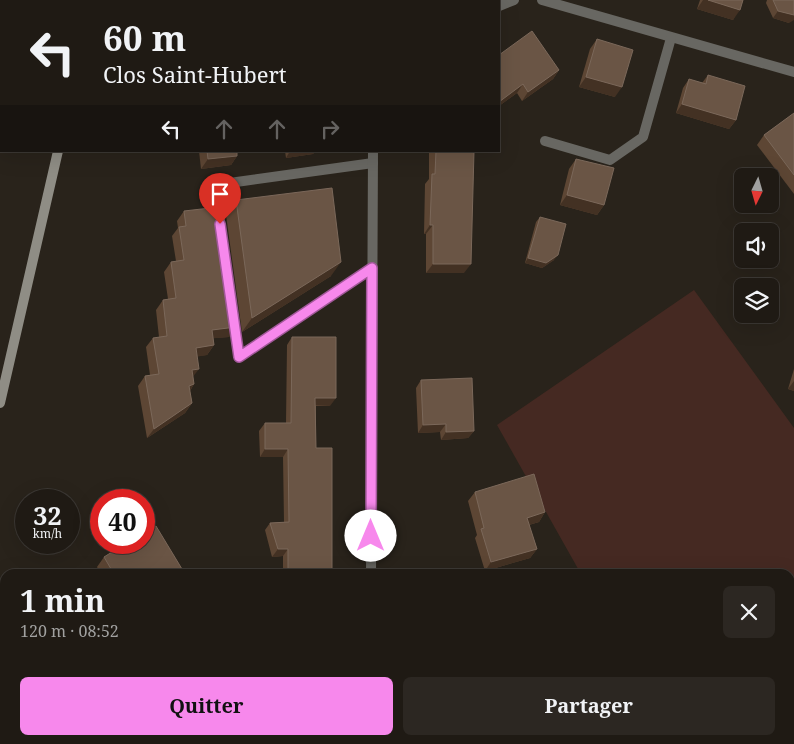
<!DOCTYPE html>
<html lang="fr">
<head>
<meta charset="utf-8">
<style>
  body { margin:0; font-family:"Noto Serif",serif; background:#2c2722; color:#f1f3f6; height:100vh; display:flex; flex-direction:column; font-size:19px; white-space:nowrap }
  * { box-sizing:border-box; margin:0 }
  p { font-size:16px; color:#a1a1a0 }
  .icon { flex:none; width:28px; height:28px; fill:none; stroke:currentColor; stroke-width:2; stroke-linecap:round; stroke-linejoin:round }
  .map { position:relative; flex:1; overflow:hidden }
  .drawer { position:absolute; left:0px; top:569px; width:795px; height:176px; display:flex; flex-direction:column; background:#1f1a14; border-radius:15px 15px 0 0; box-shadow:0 5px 20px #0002,0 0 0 1px #3c3834 }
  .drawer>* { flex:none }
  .top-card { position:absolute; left:0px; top:0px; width:500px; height:152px; box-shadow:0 5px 20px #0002,0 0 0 1px #3c3834; background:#1f1a14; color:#f1f3f6; overflow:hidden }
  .needle { width:32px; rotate:185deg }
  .fabs { position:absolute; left:734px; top:168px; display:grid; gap:10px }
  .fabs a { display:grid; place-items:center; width:45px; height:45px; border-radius:8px; background:#1f1a14; box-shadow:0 5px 20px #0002,0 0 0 1px #3c3834; font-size:25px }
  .speed { position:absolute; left:15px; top:489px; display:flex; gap:10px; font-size:25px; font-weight:700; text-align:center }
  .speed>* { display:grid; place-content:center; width:65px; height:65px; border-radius:50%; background:#1f1a14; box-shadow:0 5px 20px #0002,0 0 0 1px #3c3834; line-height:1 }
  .speed small { font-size:12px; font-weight:400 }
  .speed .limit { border:8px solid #d22; background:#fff; color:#111 }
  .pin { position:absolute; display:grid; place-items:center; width:42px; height:42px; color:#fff; margin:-51px -21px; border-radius:50% 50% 50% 0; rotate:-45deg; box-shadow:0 0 5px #0007 }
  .pin .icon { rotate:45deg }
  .me { position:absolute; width:55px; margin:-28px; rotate:0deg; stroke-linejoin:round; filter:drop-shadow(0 0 4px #0008) }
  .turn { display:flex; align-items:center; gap:18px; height:105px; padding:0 20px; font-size:22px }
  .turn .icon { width:65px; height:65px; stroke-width:2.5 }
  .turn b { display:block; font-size:35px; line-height:42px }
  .lanes { display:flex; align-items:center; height:48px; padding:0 20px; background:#0003; justify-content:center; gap:25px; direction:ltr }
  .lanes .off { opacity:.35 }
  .round { display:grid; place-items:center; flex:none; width:52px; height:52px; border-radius:8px; background:#2c2722 }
  .overview { display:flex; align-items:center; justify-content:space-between; height:85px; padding:0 20px }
  h1 { font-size:30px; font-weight:700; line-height:38px }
  .cta { display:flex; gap:10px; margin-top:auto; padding:10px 20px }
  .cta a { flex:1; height:58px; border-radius:8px; background:#f788ec; color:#111; font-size:20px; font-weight:700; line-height:58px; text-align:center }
  .cta a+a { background:#2c2722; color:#f1f3f6 }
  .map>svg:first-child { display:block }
  .green { fill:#452922 }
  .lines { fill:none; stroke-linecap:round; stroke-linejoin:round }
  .service { stroke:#686762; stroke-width:10 }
  .minor { stroke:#686762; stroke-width:10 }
  .tertiary { stroke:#686762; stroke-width:10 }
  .secondary { stroke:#8f8d85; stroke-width:10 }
  .wall { fill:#5d4634 }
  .shaded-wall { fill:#433123 }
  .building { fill:#6a5545; stroke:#7b685a }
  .route-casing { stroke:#a15899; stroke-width:12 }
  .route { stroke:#f788ec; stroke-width:9 }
</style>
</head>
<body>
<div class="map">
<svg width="794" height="744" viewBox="0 0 794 744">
  <rect width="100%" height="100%" fill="#29231b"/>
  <path class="green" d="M694,290L794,428V744H678L675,740H790V574H581L497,425Z"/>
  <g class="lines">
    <g class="service">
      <path d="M220,220L215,185L373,163"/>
      <path d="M233,316L239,357L372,268"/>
      <path d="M285,740L287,744"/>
    </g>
    <g class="minor">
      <path d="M542,0L794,72"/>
      <path d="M499,6L514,0"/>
      <path d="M545,141L610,160L643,137L671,38"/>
    </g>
    <g class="tertiary">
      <path d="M373,0V1"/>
      <path d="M371,574L373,151"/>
      <path d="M370,744V740"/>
    </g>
    <g class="secondary">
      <path d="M92,1V0"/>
      <path d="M0,403L58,151"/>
    </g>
  </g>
  <g class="wall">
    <rect x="285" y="0" width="51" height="1"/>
    <path d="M700,0H743L733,20L697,9Z"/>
    <path d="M767,0H794L789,23L773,18L766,3Z"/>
    <path d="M597,39L615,97L579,87L590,49Z"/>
    <path d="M499,55L559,70L553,79L522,101L517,93L499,106Z"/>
    <path d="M708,75L736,120L729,129L676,113L683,88L689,79L702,83Z"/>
    <path d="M794,113V194L757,145L764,135Z"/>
    <path d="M199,151H237V156L231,165L201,169Z"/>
    <path d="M285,151H315L313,154L286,158Z"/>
    <path d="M429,151H474L464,273H426V234H424L425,184L429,179Z"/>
    <path d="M576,159L604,205L597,215L560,205L569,169Z"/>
    <path d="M236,200L331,276L242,332L226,215Z"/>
    <path d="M184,211L236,327L229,337L213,338L214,345L207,355L197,356L193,377L194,384L190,391L192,403L185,413L147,438L138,386L145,376L150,375L146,347L153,338L159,337L156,310L163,300L168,299L164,272L171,262L176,261L172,236L178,228L177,221Z"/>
    <path d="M540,217L554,260L542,268L525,263L536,222Z"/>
    <path d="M292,337L330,406H316V448L332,574H283V556L272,557L265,530L270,523L284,522L283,457H260L259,431L265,423H286L287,345Z"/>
    <path d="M794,369V391L788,389Z"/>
    <path d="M421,380L474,431L468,438L441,440L440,432L418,433L416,388Z"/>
    <path d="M475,492L545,512L539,522L529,525L537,549L530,558L485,571L475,538L477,535L468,501Z"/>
    <path d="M114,542H144L185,574H101L97,567L104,557L112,552L111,547Z"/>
    <path d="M200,740H270L267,744H202Z"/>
  </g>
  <g class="shaded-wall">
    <path d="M703,0H708L740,10L733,20L697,9Z"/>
    <path d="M778,11L794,15V20L789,23L773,18Z"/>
    <path d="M559,70L553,79L522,101L528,92Z"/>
    <path d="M586,77L622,87L615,97L579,87Z"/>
    <path d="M523,84L517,93L499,106V102Z"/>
    <path d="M682,104L736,120L729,129L676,113Z"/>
    <path d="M290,151H315L313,154L286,158Z"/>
    <path d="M237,156L231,165L201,169L208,159Z"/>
    <path d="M567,195L604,205L597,215L560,205Z"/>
    <path d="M430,225H433L426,234H424Z"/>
    <path d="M558,255L554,260L542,268L525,263L528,258Z"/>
    <path d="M341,262L331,276L242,332L252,318Z"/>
    <path d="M433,264H471L464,273H426Z"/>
    <path d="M236,327L229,337L205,339L212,330Z"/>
    <path d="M214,345L207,355L189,358L196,348Z"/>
    <path d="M199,369L192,378V370Z"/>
    <path d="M794,381V391L788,389Z"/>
    <path d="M194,384L188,394L189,386Z"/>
    <path d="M315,398H336L330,406L310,405Z"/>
    <path d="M192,403L185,413L147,438L154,429Z"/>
    <path d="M446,424L440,432L418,433L423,425Z"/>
    <path d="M474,431L468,438L441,440L446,432Z"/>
    <path d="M265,449H288L283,457H260Z"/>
    <path d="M545,512L539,522L521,527L527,518Z"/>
    <path d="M278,549H288L283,556L272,557Z"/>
    <path d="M537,549L530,558L485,571L491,562Z"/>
    <path d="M220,740H221L219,744H214Z"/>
  </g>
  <g class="building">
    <rect x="295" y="0" width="41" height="1"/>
    <path d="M708,0H743L740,10Z"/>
    <path d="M773,0H794V15L778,11Z"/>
    <path d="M532,31L559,70L528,92L523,84L499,102V55Z"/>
    <path d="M597,39L633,50L622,87L586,77Z"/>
    <path d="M708,75L745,86L736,120L682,104L689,79L706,84Z"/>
    <path d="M794,113V175L764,135Z"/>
    <path d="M207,151H237V156L208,159Z"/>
    <path d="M436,151H474L471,264H433V225H430L432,174H435Z"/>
    <path d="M576,159L614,168L604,205L567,195Z"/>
    <path d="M332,188L341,262L252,318L236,200Z"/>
    <path d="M219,207L236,327L212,330L214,345L196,348L199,369L192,370L194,384L189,386L192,403L154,429L145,376L159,374L153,338L167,336L163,300L176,298L171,262L184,260L179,227L186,226L184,211Z"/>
    <path d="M540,217L566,224L558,255L546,263L528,258Z"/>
    <path d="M292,337H336V398H315L316,448H332V574H288V549H278L270,523L289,522L288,449H265V423H291Z"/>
    <path d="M472,378L474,431L446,432V424L423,425L421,380Z"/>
    <path d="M534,474L545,512L527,518L537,549L491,562L481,529L484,528L475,492Z"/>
    <path d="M156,526L185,574H114L104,557L120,547L119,542H144V533Z"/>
    <path d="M212,740H220L214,743Z"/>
    <path d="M222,740H269L262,744H225Z"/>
  </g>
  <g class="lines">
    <g class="route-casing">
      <path id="route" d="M220,224L239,357L372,268L371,536"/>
    </g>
    <use href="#route" class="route"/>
  </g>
</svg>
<div class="fabs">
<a><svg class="needle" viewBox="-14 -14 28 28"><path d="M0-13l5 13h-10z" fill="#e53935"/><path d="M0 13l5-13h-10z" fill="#a1a1a0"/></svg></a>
<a><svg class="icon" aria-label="sound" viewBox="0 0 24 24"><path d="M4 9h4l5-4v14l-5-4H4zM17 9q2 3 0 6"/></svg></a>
<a><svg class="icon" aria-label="layers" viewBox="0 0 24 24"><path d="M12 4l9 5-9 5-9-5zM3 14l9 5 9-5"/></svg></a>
</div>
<div class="speed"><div>32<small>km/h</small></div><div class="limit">40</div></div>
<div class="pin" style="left:220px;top:224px;background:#d93025"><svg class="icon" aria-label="arrive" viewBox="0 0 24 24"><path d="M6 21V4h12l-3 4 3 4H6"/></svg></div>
<svg class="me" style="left:371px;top:536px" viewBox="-20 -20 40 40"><circle r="19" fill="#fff"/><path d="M0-13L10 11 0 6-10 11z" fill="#f788ec"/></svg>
<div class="top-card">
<div class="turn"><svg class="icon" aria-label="left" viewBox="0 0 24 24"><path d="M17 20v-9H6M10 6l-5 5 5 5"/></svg><div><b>60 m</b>Clos Saint-Hubert</div></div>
<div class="lanes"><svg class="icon" aria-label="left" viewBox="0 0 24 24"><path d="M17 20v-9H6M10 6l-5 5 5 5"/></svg><svg class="icon off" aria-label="ahead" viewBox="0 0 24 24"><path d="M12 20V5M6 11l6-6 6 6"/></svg><svg class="icon off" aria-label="ahead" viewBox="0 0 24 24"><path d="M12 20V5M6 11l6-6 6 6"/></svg><svg class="icon off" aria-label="right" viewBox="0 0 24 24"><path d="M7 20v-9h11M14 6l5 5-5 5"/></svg></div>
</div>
<section class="drawer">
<div class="overview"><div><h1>1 min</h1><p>120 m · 08:52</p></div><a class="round"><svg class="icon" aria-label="close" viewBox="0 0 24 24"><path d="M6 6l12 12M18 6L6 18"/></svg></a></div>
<div class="cta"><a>Quitter</a><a>Partager</a></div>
</section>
</div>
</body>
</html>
